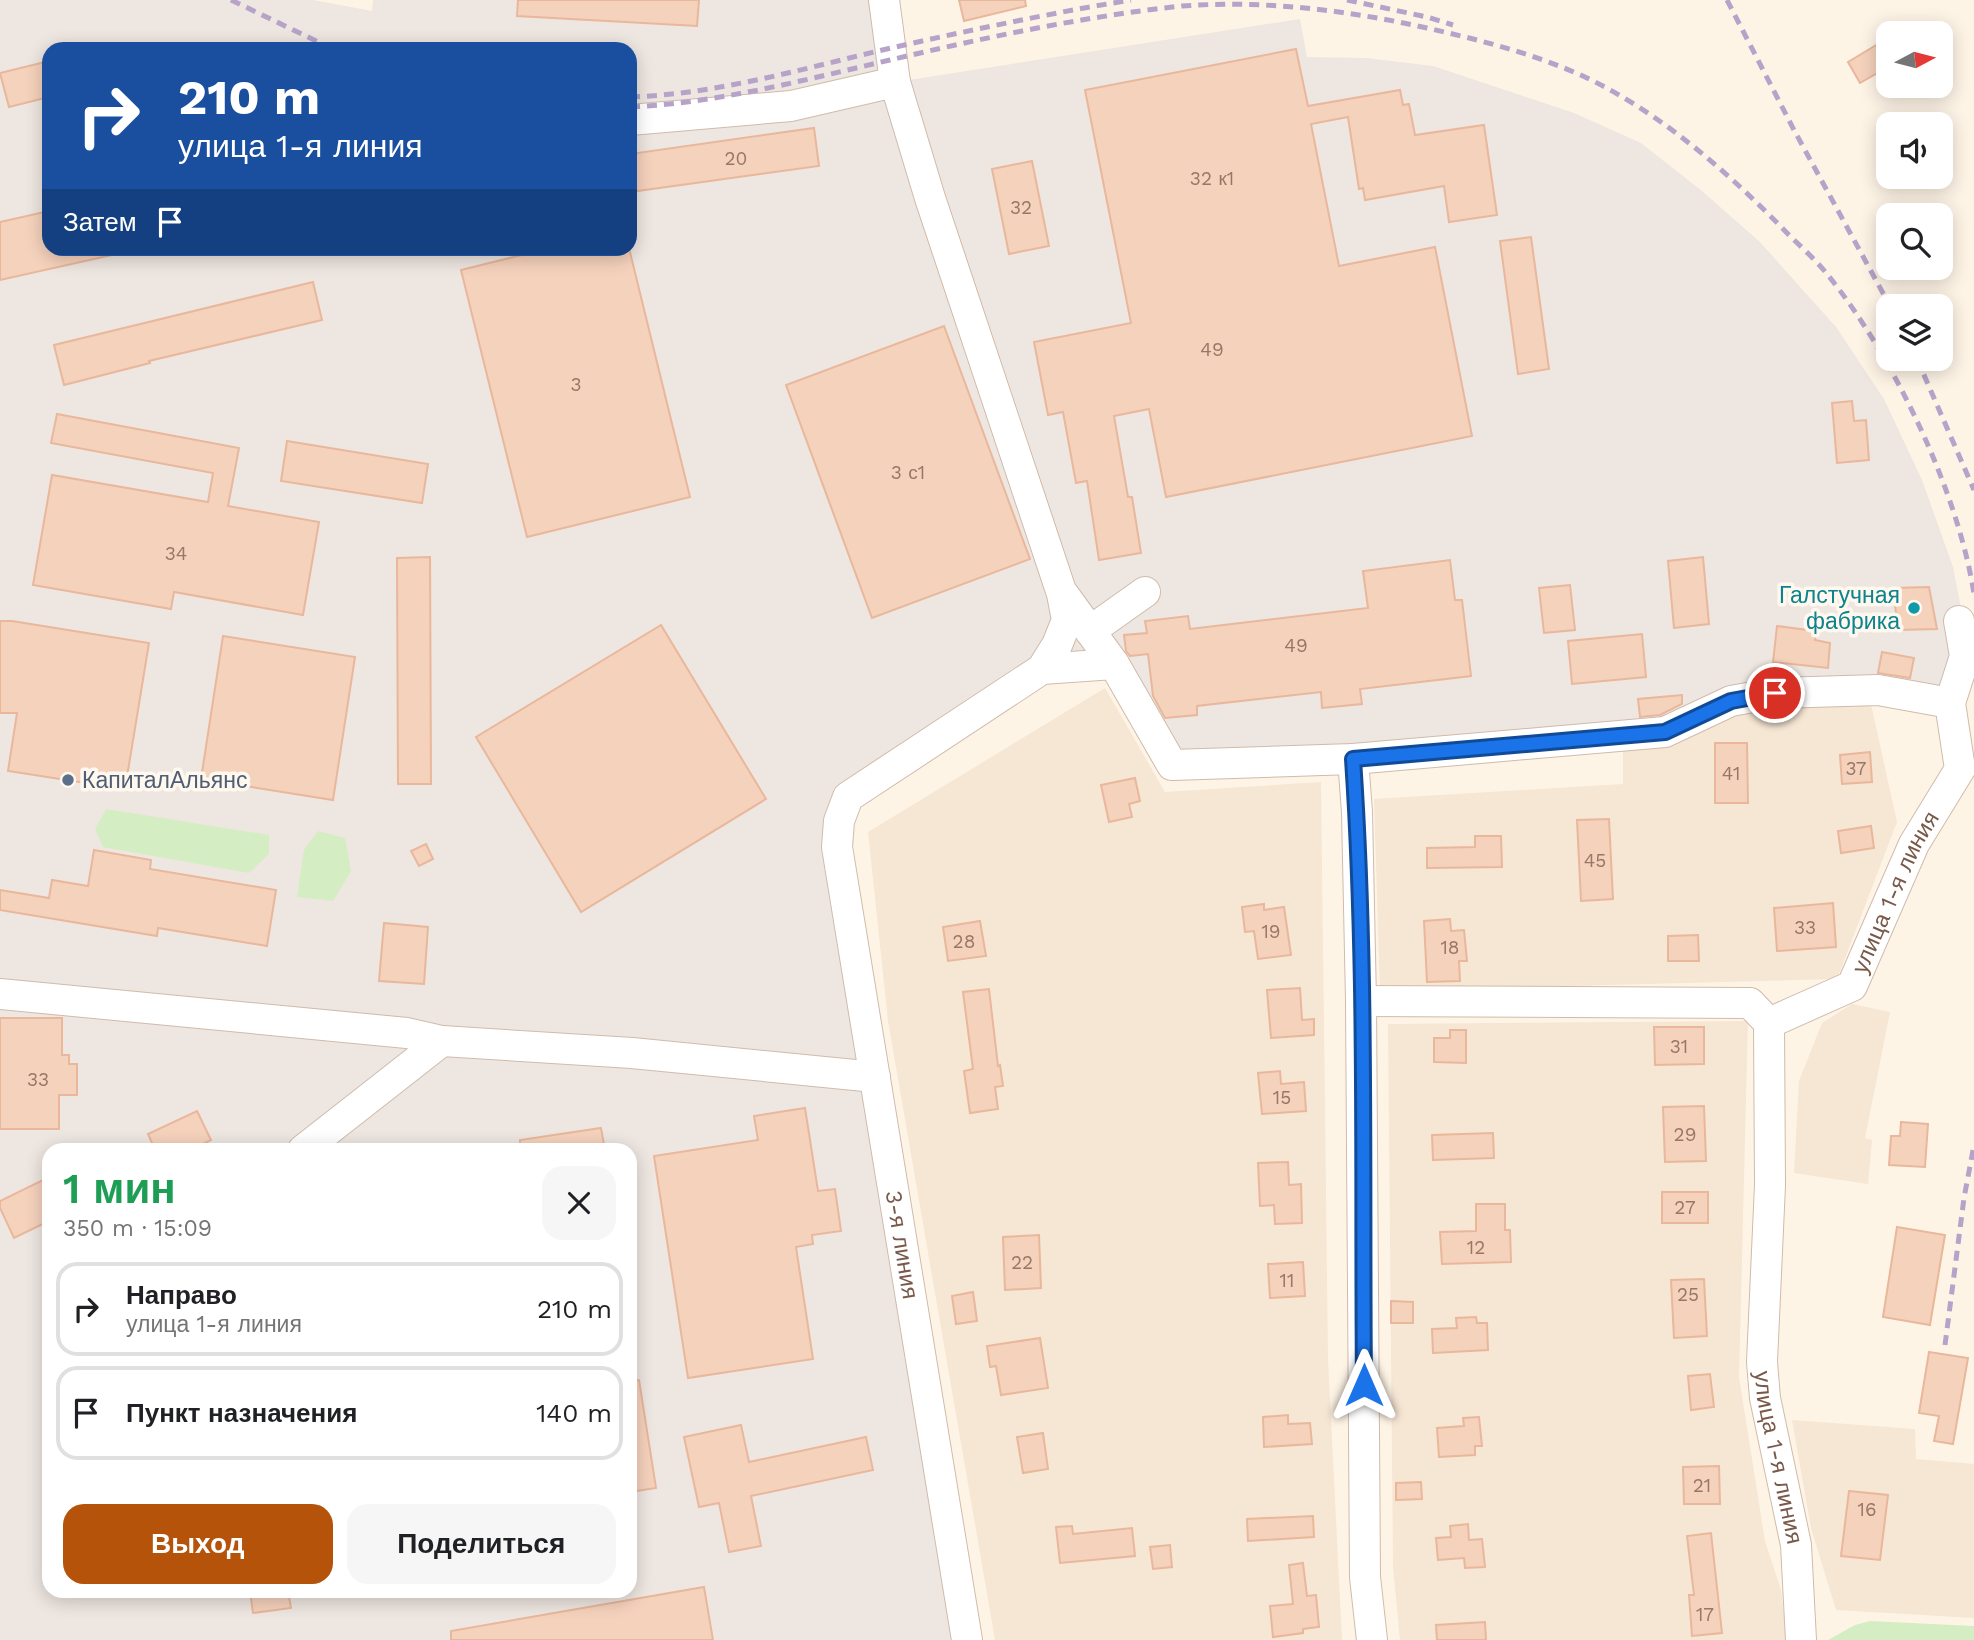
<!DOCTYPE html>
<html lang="ru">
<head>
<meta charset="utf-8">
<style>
  body { margin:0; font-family:"Work Sans",sans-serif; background:#f6f6f6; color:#202124; height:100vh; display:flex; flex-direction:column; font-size:26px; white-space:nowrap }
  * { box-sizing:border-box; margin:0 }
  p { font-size:23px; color:#757577 }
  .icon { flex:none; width:38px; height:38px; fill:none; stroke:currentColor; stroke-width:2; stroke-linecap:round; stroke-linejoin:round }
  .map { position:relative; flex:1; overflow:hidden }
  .sheet { position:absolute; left:42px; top:1143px; width:595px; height:455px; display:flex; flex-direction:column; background:#fff; border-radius:21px; box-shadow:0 4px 18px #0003 }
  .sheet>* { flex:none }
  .banner { position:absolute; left:42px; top:42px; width:595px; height:214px; border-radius:21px; box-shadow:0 4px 18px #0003; background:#1a4fa0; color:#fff; overflow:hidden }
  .needle { width:46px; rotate:83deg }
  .controls { position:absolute; left:1876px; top:21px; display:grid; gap:14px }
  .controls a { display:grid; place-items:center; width:77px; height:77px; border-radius:14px; background:#fff; box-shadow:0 4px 18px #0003; font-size:35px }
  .pin { position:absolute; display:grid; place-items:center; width:60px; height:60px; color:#fff; margin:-30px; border:4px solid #fff; border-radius:50%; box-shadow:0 2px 7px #0007 }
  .me { position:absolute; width:77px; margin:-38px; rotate:0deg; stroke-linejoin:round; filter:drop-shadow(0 0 5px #0008) }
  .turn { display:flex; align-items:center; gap:24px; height:147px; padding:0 21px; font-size:32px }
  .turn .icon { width:91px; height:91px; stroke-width:2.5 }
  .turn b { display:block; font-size:49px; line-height:60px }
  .then { display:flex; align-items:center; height:66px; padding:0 21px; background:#0003; gap:14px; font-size:26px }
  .round { display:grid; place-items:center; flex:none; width:74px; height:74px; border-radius:21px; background:#f6f6f6 }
  .headline { display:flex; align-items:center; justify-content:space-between; height:119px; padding:0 21px }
  h1 { font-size:42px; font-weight:600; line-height:52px; color:#1e9e55 }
  .button { display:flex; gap:14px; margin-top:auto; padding:14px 21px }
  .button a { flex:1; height:80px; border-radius:21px; background:#b45309; color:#fff; font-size:28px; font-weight:600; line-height:80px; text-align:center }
  .button a+a { background:#f6f6f6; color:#202124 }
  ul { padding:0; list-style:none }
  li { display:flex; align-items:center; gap:21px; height:94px; margin:0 14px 10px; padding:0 7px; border:4px solid #e0e0e0; border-radius:21px }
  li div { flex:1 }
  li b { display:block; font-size:26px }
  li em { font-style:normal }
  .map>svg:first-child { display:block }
  .residential { fill:#f6e6d4 }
  .industrial { fill:#eee6e0; fill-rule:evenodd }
  .green { fill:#d5edc3 }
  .building { fill:#f5d2bc; stroke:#e9b79b; stroke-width:2 }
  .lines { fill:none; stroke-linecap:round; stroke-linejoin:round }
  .minor-casing { stroke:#d0bbab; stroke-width:32 }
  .minor { stroke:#fff; stroke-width:30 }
  .rail { stroke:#b7a3c9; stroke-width:5; stroke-dasharray:10 7; stroke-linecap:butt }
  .route-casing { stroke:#114b97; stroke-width:18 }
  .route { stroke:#1a73e8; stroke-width:12 }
  .culture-dot { fill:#0f9aa8; stroke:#fff8ee; stroke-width:2.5 }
  .service-dot { fill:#5c6f8a; stroke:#fff8ee; stroke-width:2.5 }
  .labels { text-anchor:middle; stroke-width:7; stroke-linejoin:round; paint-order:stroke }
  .number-label { font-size:19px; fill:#987766 }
  .culture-label { font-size:23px; fill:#0d838f; stroke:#fff8ee; text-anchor:end }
  .service-label { font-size:23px; fill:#4e5e75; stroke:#fff8ee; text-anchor:start }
  .street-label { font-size:23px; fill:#795949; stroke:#fff8ee }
</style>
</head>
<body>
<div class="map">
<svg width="1974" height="1640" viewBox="0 0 1974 1640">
  <rect width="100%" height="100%" fill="#fef4e6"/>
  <g class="residential">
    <path d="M1105,688L1165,792L1321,782L1328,1359L1342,1640H995L888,1021L868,832Z"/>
    <path d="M1871,704L1897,822L1837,979L1380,991L1374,799L1623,784V750L1690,736L1760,706Z"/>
    <path d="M1852,1004L1890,1012L1865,1138L1872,1140L1868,1184L1794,1173L1799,1081L1822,1023Z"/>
    <path d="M1748,1021L1739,1377L1765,1541L1781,1590L1787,1640H1400L1393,1567L1388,1024Z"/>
    <path d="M1792,1420L1915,1429L1916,1459L1974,1464V1618L1836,1610L1811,1528Z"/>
  </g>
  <path class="industrial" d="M0,0H313L372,11L373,0H884L896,82L1300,19L1307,57L1366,58L1433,66L1574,113L1641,143L1702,191L1760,242L1836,327L1884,399L1922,480L1953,567L1969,649L1950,703L1775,693L1665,732L1172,765L1114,664L1042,669L839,821L967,1640H0ZM49,49H630V248H49ZM49,1150H630V1591H49Z"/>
  <g class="green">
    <path d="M106,809L269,835V854L249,873L103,847L95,829Z"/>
    <path d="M318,831L345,838L351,871L333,901L297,897L304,850Z"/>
    <path d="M1870,1621L1974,1626V1640H1828L1855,1625Z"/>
  </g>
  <g class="building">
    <path d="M518,0H699L697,26L517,16Z"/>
    <path d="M959,0H1025L1026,6L964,21Z"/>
    <path d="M1888,38V67L1860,83L1848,62Z"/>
    <path d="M1296,49L1308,106L1400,90L1403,105L1409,104L1415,135L1484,125L1497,215L1449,222L1444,186L1365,200L1363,188L1359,189L1348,117L1311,124L1339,266L1435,247L1472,436L1166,497L1149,409L1114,416L1128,497H1132L1141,553L1099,560L1087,481L1076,483L1063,412L1048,415L1034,342L1131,323L1085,90Z"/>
    <path d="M49,61V97L9,107L0,73Z"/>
    <path d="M814,128L819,166L630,192V154Z"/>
    <path d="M1032,161L1049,246L1009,254L992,169Z"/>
    <path d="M49,211V248H111L112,255L0,280V222Z"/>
    <path d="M1531,237L1549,369L1518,374L1500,241Z"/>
    <path d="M550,248H629L690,497L527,537L461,270Z"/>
    <path d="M313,282L322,320L149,361L150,363L64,385L54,345Z"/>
    <path d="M944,326L1030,559L872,618L786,385Z"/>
    <path d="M1852,401L1854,421L1866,420L1869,460L1837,463L1832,403Z"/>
    <path d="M57,414L239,448L228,506L319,522L303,615L174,592L171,609L33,585L52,475L208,502L213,473L51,443Z"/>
    <path d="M287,441L428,464L422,503L281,481Z"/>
    <path d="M430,557L431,784H398L397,558Z"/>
    <path d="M1703,557L1709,624L1674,628L1668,561Z"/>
    <path d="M1450,560L1455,600H1462L1471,676L1360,689L1362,704L1322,708L1321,692L1197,706V715L1165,718L1153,696L1148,654L1130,656L1126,651L1124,635L1147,633L1145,621L1188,616L1190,629L1368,608L1363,571Z"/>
    <path d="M1570,585L1575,630L1544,633L1539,588Z"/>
    <path d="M1929,587L1937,629L1898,630L1893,588Z"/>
    <path d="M0,621H12L149,643L125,789L8,771L17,713H0Z"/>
    <path d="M661,625L766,799L581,912L476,737Z"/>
    <path d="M1777,626L1816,631L1815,640L1830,643L1828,668L1773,662Z"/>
    <path d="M1642,634L1646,677L1572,684L1568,641Z"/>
    <path d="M223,636L355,657L333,800L201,779Z"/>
    <path d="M1882,652L1914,658L1910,678L1878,673Z"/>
    <path d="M1682,695V704L1660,715L1640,717L1638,699Z"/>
    <path d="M1715,743H1747L1748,803H1715Z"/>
    <path d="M1870,752L1872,782L1842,784L1840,755Z"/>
    <path d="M1135,778L1140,801L1129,804L1132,817L1109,822L1101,785Z"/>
    <path d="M1609,819L1613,899L1581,901L1577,820Z"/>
    <path d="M1871,826L1874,848L1841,853L1838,831Z"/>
    <path d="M1475,836H1501L1502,867L1427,868V848L1475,847Z"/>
    <path d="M426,844L433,859L419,866L411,851Z"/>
    <path d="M94,850L151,860L150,869L276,890L267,946L158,928L157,936L0,910V890L49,898L52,880L88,886Z"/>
    <path d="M1833,903L1836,947L1777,951L1774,908Z"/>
    <path d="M1264,904V910L1284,907L1291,955L1258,959L1254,931L1245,932L1242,907Z"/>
    <path d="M1450,919L1451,931L1464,930L1467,961H1459L1460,981L1427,982L1424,921Z"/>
    <path d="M980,921L986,956L948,961L943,927Z"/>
    <path d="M384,923L428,927L424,984L379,981Z"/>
    <path d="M1698,935L1699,961H1668V936Z"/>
    <path d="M1300,988L1302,1020L1314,1019V1035L1271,1038L1267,990Z"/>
    <path d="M989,989L998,1066L1000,1065L1003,1086L995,1087L998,1109L970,1113L964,1071L973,1069L963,992Z"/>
    <path d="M0,1018H62V1055H69V1064H77V1095H59V1129H0Z"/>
    <path d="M1654,1027H1704V1064L1655,1065Z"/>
    <path d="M1450,1030H1466V1063L1434,1062V1038H1450Z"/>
    <path d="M1280,1071L1281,1084L1304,1082L1306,1111L1262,1114L1258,1073Z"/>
    <path d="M1704,1106L1706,1161L1665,1162L1663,1107Z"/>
    <path d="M805,1108L818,1191L835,1189L841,1231L812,1235L813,1244L796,1247L813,1359L688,1378L654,1156L758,1140L754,1116Z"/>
    <path d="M197,1111L211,1140L191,1150H155L148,1134Z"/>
    <path d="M1901,1122L1928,1124L1925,1167L1889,1165L1891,1136H1900Z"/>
    <path d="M601,1128L605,1150H520V1140Z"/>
    <path d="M1493,1133L1494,1158L1433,1160L1432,1135Z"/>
    <path d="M1288,1162L1289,1185L1301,1184L1302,1223L1275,1224L1274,1205L1260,1206L1258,1163Z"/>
    <path d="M49,1177V1221L14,1238L0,1208V1201Z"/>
    <rect x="1662" y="1192" width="46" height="31"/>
    <path d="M1476,1204H1505V1230H1510L1511,1262L1442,1264L1440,1232L1476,1231Z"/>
    <path d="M1897,1227L1945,1235L1930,1325L1883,1317Z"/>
    <path d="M1039,1235L1041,1288L1005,1290L1003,1237Z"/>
    <path d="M1303,1262L1305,1296L1270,1298L1268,1264Z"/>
    <path d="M1704,1279L1707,1336L1674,1338L1671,1280Z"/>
    <path d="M973,1292L977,1321L956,1324L952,1296Z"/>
    <path d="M1391,1301L1413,1302V1323H1391Z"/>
    <path d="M1476,1317L1477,1323H1487L1488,1350L1433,1353L1432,1329L1457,1328L1456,1318Z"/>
    <path d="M1040,1338L1048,1388L1001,1395L996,1366L990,1367L987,1346Z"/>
    <path d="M1929,1352L1968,1358L1953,1444L1934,1441L1939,1416L1919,1413Z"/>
    <path d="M1710,1374L1714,1407L1691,1410L1688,1376Z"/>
    <path d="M639,1380L656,1488L630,1492V1381Z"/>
    <path d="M1288,1415V1424L1310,1423L1312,1444L1264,1447L1263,1417Z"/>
    <path d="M1479,1417L1482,1446H1475V1455L1439,1457L1437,1428L1464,1426L1463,1418Z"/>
    <path d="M741,1425L749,1462L866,1437L873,1470L751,1496L761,1546L729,1552L719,1503L699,1507L684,1437Z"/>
    <path d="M1043,1433L1048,1469L1023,1473L1017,1437Z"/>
    <path d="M1719,1466L1720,1504H1684L1683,1467Z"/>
    <path d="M1421,1482L1422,1499L1396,1500V1483Z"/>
    <path d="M1849,1491L1888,1495L1880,1560L1841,1556Z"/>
    <path d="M1313,1516L1314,1537L1248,1541L1247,1519Z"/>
    <path d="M1468,1524L1469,1540L1482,1539L1485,1567L1465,1568L1464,1558L1438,1560L1436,1538L1451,1537L1450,1526Z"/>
    <path d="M1072,1526L1073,1534L1132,1528L1135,1556L1060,1563L1056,1527Z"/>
    <path d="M1711,1533L1722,1633L1692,1636L1689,1595H1694L1687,1536Z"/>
    <path d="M1170,1545L1172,1567L1153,1569L1150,1547Z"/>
    <path d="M1303,1563L1307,1596L1316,1595L1319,1627L1303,1629V1633L1273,1637L1270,1606L1293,1604L1289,1565Z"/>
    <path d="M704,1587L713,1640H451V1631Z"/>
    <path d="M250,1591H288L291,1608L253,1613Z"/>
    <path d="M1485,1622L1486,1640H1437L1436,1625Z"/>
  </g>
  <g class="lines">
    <g class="minor-casing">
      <g id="minor">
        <path id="s1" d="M884,0L895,82L930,198L1062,594L1067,620L1057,645L1042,669L848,797L839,821L837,847L967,1640"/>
        <path d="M630,120L791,106L895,82"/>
        <path d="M1064,595L1114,664L1172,765L1353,759L1665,732L1731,701L1775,693L1878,690L1950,703"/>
        <path d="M1090,631L1145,592"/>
        <path d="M1042,669L1114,664"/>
        <path d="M1353,759L1357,812L1361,1001L1365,1577L1372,1640"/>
        <path d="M0,994L407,1033L442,1041L632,1053L875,1077"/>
        <path d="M1361,1001L1750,1003L1769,1023"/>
        <path id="s2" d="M1769,1023L1770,1185L1762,1362L1765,1398L1796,1545L1801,1640"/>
        <path id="s3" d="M1769,1023L1852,986L1914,844L1960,769L1950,703L1965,656L1959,621"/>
        <path d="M303,1150L442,1041"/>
      </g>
    </g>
    <use href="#minor" class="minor"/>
    <g class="rail">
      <path d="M231,0L333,49"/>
      <path d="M1347,0L1427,17L1453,25"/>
      <path d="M1727,0L1794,130L1890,306"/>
      <path d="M630,97C719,94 805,68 891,48C971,30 1051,13 1131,0"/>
      <path d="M630,107C718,103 804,80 890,60C983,38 1086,16 1182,6C1265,0 1346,10 1427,28C1480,40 1535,54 1585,77C1661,113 1729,173 1787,233C1800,246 1815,259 1827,274C1893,355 1958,491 1974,594"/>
      <path d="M1917,359L1974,490"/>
      <path d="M1945,1345L1964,1198L1974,1145"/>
    </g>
  </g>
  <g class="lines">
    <g class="route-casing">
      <path id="route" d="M1364,1385C1362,1176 1367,967 1353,759L1665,732L1731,701L1775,693"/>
    </g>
    <use href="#route" class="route"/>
  </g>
  <circle class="culture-dot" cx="1914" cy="608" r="7"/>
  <circle class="service-dot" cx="68" cy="780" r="7"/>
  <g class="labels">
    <g class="number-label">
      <text x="736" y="165">20</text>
      <text x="1212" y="185">32 к1</text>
      <text x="1021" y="214">32</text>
      <text x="1212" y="356">49</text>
      <text x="576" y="391">3</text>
      <text x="908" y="479">3 с1</text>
      <text x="176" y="560">34</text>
      <text x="1296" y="652">49</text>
      <text x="1856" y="775">37</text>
      <text x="1731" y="780">41</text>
      <text x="1595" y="867">45</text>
      <text x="1805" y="934">33</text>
      <text x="1271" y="938">19</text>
      <text x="964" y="948">28</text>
      <text x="1450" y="954">18</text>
      <text x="1679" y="1053">31</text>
      <text x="38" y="1086">33</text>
      <text x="1282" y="1104">15</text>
      <text x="1685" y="1141">29</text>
      <text x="1685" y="1214">27</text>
      <text x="1476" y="1254">12</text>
      <text x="1022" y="1269">22</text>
      <text x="1287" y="1287">11</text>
      <text x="1688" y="1301">25</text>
      <text x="1702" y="1492">21</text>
      <text x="1867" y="1516">16</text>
      <text x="1705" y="1621">17</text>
    </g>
    <g class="culture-label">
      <text x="1900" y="603">Галстучная<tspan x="1900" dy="26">фабрика</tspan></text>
    </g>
    <g class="service-label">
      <text x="82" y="788">КапиталАльянс</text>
    </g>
    <g class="street-label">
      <text dy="8" stroke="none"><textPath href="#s3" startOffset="194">улица 1-я линия</textPath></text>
      <text dy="8" stroke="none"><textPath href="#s1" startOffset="1390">3-я линия</textPath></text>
      <text dy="8" stroke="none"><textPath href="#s2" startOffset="436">улица 1-я линия</textPath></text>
    </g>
  </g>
</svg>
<div class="controls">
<a><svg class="needle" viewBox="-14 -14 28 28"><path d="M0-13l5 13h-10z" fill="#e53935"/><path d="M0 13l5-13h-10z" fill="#757577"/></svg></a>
<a><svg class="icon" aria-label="sound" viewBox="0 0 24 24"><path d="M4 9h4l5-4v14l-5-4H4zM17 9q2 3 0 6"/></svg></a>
<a><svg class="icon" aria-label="search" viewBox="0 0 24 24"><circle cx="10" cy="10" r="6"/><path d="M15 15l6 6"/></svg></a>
<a><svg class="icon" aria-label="layers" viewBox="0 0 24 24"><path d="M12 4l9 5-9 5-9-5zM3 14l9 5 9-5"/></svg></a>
</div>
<div class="pin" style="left:1775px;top:693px;background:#d93025"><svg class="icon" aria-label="arrive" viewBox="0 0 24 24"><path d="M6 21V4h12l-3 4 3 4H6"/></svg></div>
<svg class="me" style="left:1364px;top:1385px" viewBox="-20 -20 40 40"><path d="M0-17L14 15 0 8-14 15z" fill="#1a73e8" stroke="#fff" stroke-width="4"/></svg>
<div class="banner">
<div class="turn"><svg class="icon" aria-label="right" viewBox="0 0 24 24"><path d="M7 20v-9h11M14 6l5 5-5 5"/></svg><div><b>210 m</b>улица 1-я линия</div></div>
<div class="then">Затем<svg class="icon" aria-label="arrive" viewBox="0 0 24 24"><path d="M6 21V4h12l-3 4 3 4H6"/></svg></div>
</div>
<section class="sheet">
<div class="headline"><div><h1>1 мин</h1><p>350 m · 15:09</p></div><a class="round"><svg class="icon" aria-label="close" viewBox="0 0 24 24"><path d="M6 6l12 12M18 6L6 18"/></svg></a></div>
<ul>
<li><svg class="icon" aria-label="right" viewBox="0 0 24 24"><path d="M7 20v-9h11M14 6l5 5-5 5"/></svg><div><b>Направо</b><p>улица 1-я линия</p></div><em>210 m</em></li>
<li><svg class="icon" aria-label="arrive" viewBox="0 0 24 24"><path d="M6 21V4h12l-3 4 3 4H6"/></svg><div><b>Пункт назначения</b></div><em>140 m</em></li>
</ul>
<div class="button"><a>Выход</a><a>Поделиться</a></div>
</section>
</div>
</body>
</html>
